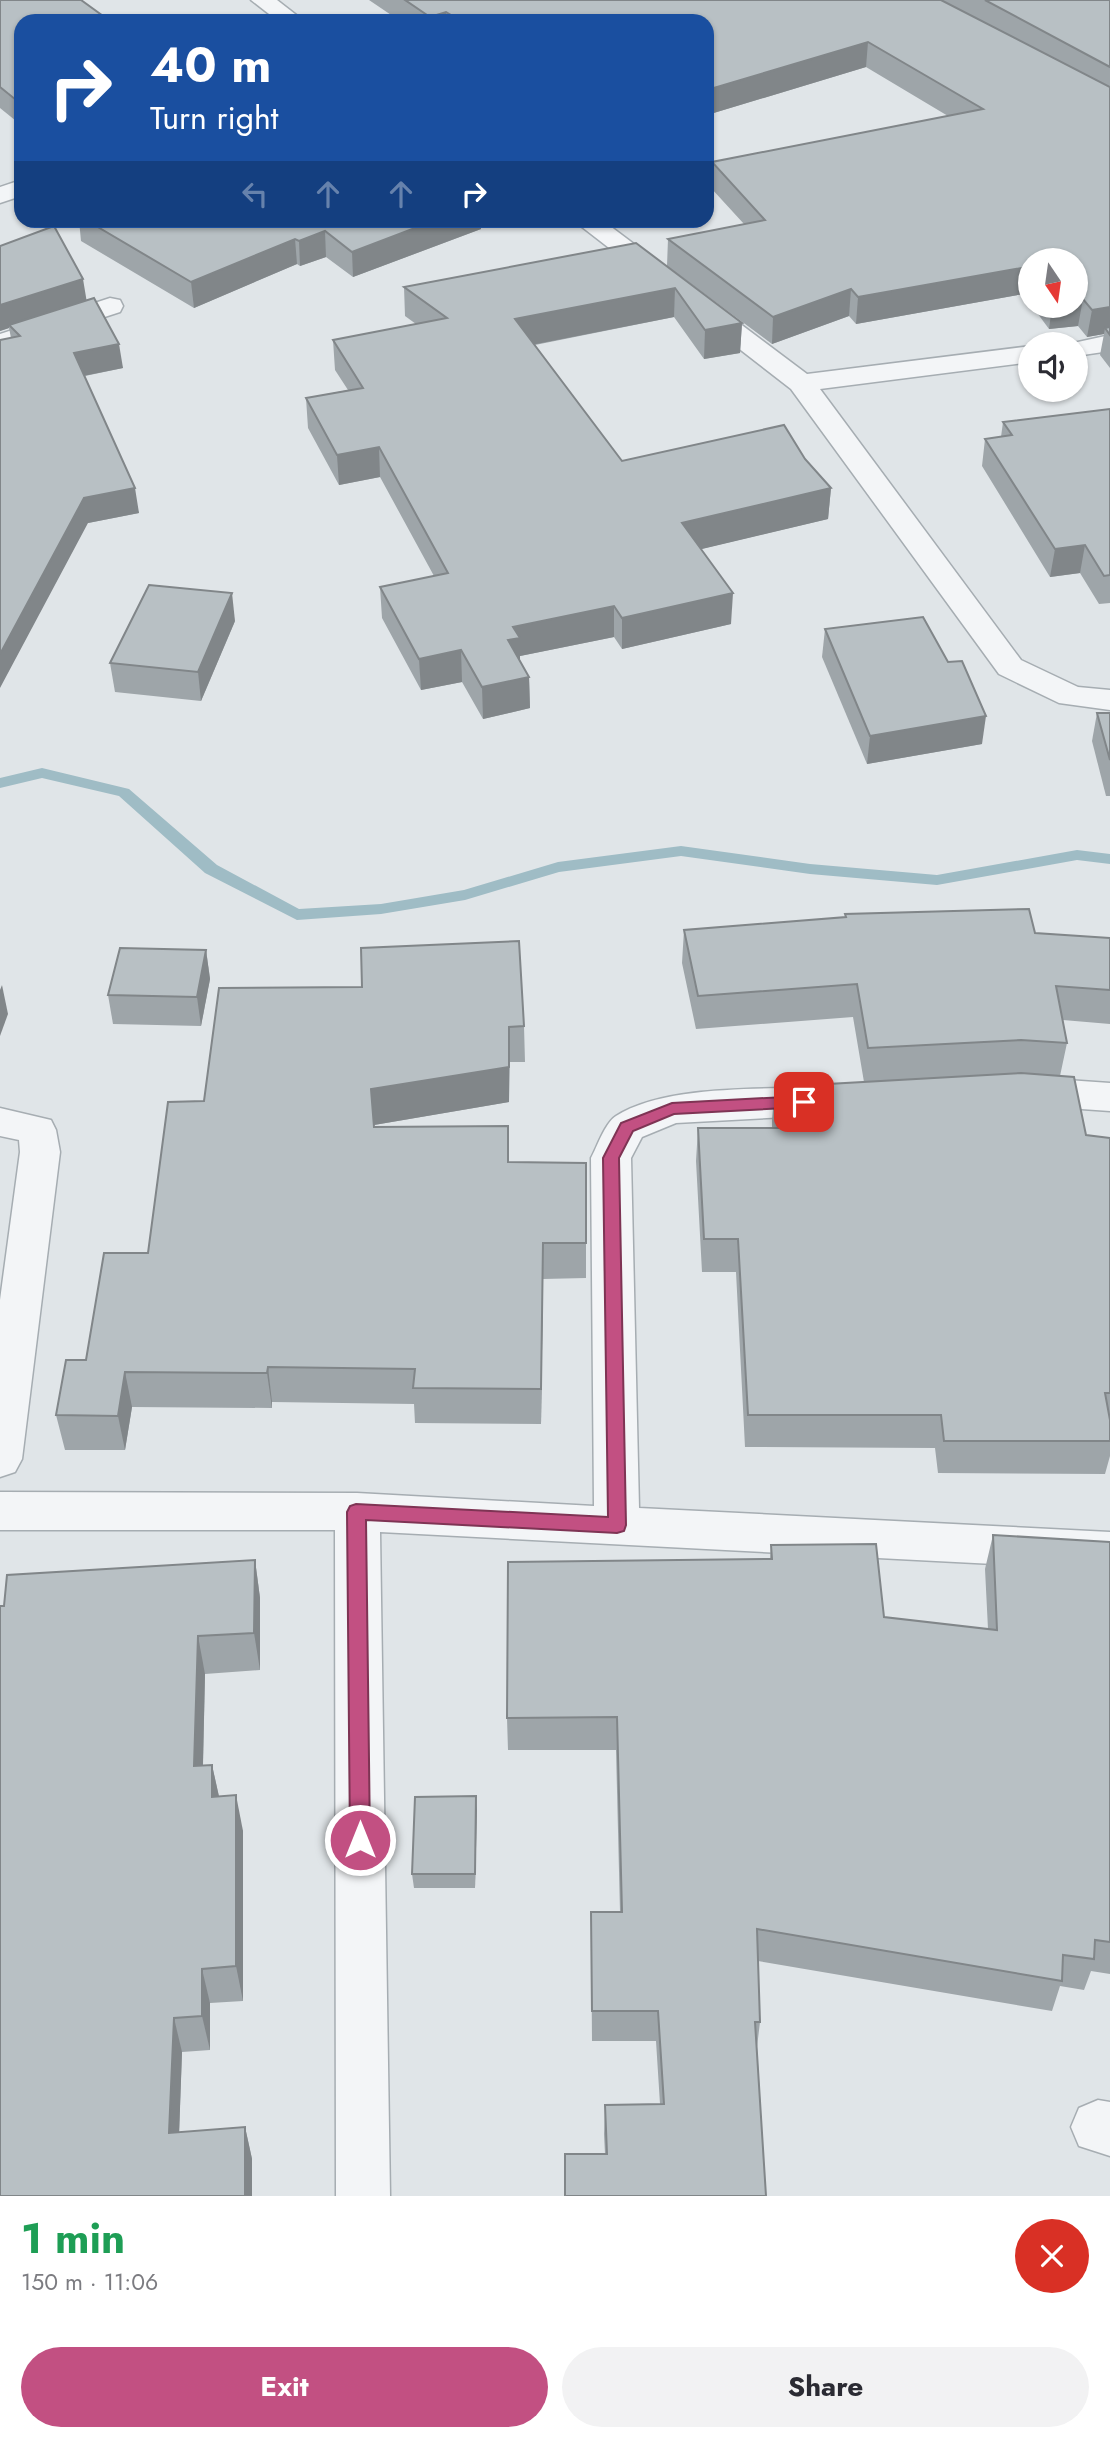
<!DOCTYPE html>
<html lang="en">
<head>
<meta charset="utf-8">
<style>
  body { margin:0; font-family:Jost,sans-serif; background:#f2f2f3; color:#2b2b33; height:100vh; display:flex; flex-direction:column; font-size:26px; white-space:nowrap }
  * { box-sizing:border-box; margin:0 }
  p { font-size:23px; color:#7c7c81 }
  .icon { flex:none; width:38px; height:38px; fill:none; stroke:currentColor; stroke-width:2; stroke-linecap:round; stroke-linejoin:round }
  .map { position:relative; height:2196px; overflow:hidden }
  .panel { display:flex; flex-direction:column; background:#fff; flex:1 }
  .panel>* { flex:none }
  .hud { position:absolute; left:14px; top:14px; width:700px; height:214px; border-radius:21px; box-shadow:0 2px 5px #0004; background:#1a4fa0; color:#fff; overflow:hidden }
  .needle { width:46px; rotate:167deg }
  .buttons { position:absolute; left:1018px; top:248px; display:grid; gap:14px }
  .buttons a { display:grid; place-items:center; width:70px; height:70px; border-radius:50%; background:#fff; box-shadow:0 2px 5px #0004; font-size:35px }
  .pin { position:absolute; display:grid; place-items:center; width:60px; height:60px; color:#fff; margin:-30px; border-radius:14px; box-shadow:0 4px 10px #0006 }
  .me { position:absolute; width:77px; margin:-38px; rotate:0deg; stroke-linejoin:round; filter:drop-shadow(0 0 5px #0008) }
  .turn { display:flex; align-items:center; gap:24px; height:147px; padding:0 21px; font-size:32px }
  .turn .icon { width:91px; height:91px; stroke-width:2.5 }
  .turn b { display:block; font-size:49px; line-height:60px }
  .lanes { display:flex; align-items:center; height:66px; padding:0 21px; background:#0003; justify-content:center; gap:35px; direction:ltr }
  .lanes .off { opacity:.35 }
  .round { display:grid; place-items:center; flex:none; width:74px; height:74px; border-radius:37px; background:#f2f2f3 }
  .headline { display:flex; align-items:center; justify-content:space-between; height:119px; padding:0 21px }
  h1 { font-size:42px; font-weight:700; line-height:52px; color:#1e9e55 }
  .action { display:flex; gap:14px; margin-top:auto; padding:14px 21px }
  .action a { flex:1; height:80px; border-radius:42px; background:#c25082; color:#fff; font-size:28px; font-weight:700; line-height:80px; text-align:center }
  .action a+a { background:#f2f2f3; color:#2b2b33 }
  .map>svg:first-child { display:block }
  .lines { fill:none; stroke-linecap:round; stroke-linejoin:round }
  .stream { fill:#9fbcc5; fill-rule:evenodd }
  .street-casing { stroke:#a6adb2; stroke-width:3 }
  .street { fill:#f3f5f7; fill-rule:evenodd }
  .wall { fill:#9ea5a9 }
  .shaded-wall { fill:#818689 }
  .building { fill:#b8c0c4; stroke:#818689; stroke-width:2 }
  .route { fill:#c25082; stroke:#7e3454; stroke-width:2 }
</style>
</head>
<body>
<div class="map">
<svg width="1110" height="2196" viewBox="0 0 1110 2196">
  <rect width="100%" height="100%" fill="#e0e5e8"/>
  <g class="lines">
    <path class="stream" d="M42,768L129,789L217,865L299,909L381,904L464,890L558,862L681,846L810,864L937,875L1077,850L1110,854V864L1077,860L937,885L810,874L681,856L559,872L465,900L381,914L297,920L205,873L119,796L42,778L0,788V778Z"/>
    <g class="street-casing">
      <g id="street">
        <path d="M251,0H277L304,21H278Z"/>
        <path d="M21,180V196L0,203V187Z"/>
        <path d="M573,220H602L807,374L1031,346V362L820,389L1021,660L1078,687L1110,690V710L1059,703L999,674L791,389Z"/>
        <path d="M110,298L120,300L123,306L120,312L0,351V334Z"/>
        <path d="M1110,335V351L1076,356V345H1064Z"/>
        <path d="M1024,1077L1110,1083V1111L1024,1105L1010,1101L1005,1091L1010,1081Z"/>
        <path d="M824,1087L838,1091L843,1101L838,1111L824,1115L676,1123L642,1137L631,1158L639,1508L1110,1532V1570L380,1532L390,2196H336L335,1530H0V1492L357,1493L594,1506L591,1158C597,1147 605,1123 616,1116C667,1084 764,1090 824,1087Z"/>
        <path d="M0,1108L51,1120L56,1130L60,1152L22,1459L15,1472L0,1477V1300L20,1152L19,1140L0,1136Z"/>
        <path d="M1098,2100L1110,2102V2156L1079,2146L1071,2127L1079,2108Z"/>
      </g>
    </g>
    <use href="#street" class="street"/>
  </g>
  <g class="wall">
    <path d="M0,0L21,21V125L0,108Z"/>
    <path d="M369,0H1110V368L1100,355L1104,334L1087,337L1078,326L1049,329L1032,306H1076L1031,261V304L1023,294L856,324L849,316L772,344L667,266L668,239L744,224L711,188L712,162L948,116L866,67L707,115V21H400Z"/>
    <path d="M79,220H481V229L353,277L326,257L300,266L297,264L194,308L81,241Z"/>
    <path d="M636,243L742,323L740,353L704,359L674,317L535,345L622,461L805,459L831,488L828,519L701,549L731,624L622,649L614,637L520,656V661L529,677L530,708L483,719L462,682L421,690L382,618L380,587L434,576L380,477L339,485L308,428L306,398L348,390L335,370L333,340L416,324L405,316L404,287Z"/>
    <path d="M0,246L87,300L123,368L85,376L139,513L88,523L11,338L9,328L0,331Z"/>
    <path d="M1110,409V603L1099,604L1080,573L1050,577L982,466L985,439L1001,437L1003,422Z"/>
    <path d="M235,621L201,701L115,692L110,663Z"/>
    <path d="M825,629L982,744L867,764L822,657Z"/>
    <path d="M1097,713H1110V796H1106L1092,741Z"/>
    <path d="M845,914L1035,933L1110,938V1024L1063,1020L1067,1043L1060,1076L1086,1135L1110,1138V1456L1105,1474L938,1473L935,1448L745,1447L736,1272H702L696,1161L698,1128H772V1120L775,1087L864,1082L853,1017L696,1029L682,963L684,930L845,917Z"/>
    <path d="M206,950L210,979L201,1026L113,1024L108,995Z"/>
    <path d="M219,988L524,1026L525,1062H510L509,1102L374,1125V1127L509,1162L586,1163V1278L543,1279L541,1424L415,1423L414,1404L272,1402V1408L132,1407L125,1450H65L56,1415L86,1360L148,1253L204,1101Z"/>
    <path d="M993,1535L1110,1542V1974L1091,1971L1084,1990L1060,1986L1052,2011L758,1961L760,2022L757,2047L766,2196H565V2154H605L604,2134L605,2105L660,2104L656,2041H592L591,1912H620L616,1750H508L507,1718L770,1559L771,1545L884,1617L988,1629L985,1569Z"/>
    <path d="M255,1560L260,1598V1670L205,1674L203,1766L212,1765L219,1797L243,1831V2001L210,2003V2050L182,2052L179,2132L245,2127L252,2159V2196H0L4,1606Z"/>
    <path d="M476,1796L475,1888H414L412,1874Z"/>
  </g>
  <g class="shaded-wall">
    <path d="M446,12L447,21H431L430,17Z"/>
    <path d="M868,42L866,67L707,115V90Z"/>
    <path d="M436,220H481V229L353,277L352,252Z"/>
    <path d="M325,231L326,257L300,266L299,241Z"/>
    <path d="M295,239L297,264L194,308L191,282Z"/>
    <path d="M1027,267L1023,294L856,324L858,297Z"/>
    <path d="M83,279L87,303L9,325V328L0,331V305Z"/>
    <path d="M675,288L674,317L516,348L515,319Z"/>
    <path d="M851,289L849,316L772,344L773,317Z"/>
    <path d="M1083,299L1078,326L1049,329L1052,306H1076V300Z"/>
    <path d="M1110,307V333L1105,328L1104,334L1087,337L1092,310Z"/>
    <path d="M742,323L740,353L704,359L705,330Z"/>
    <path d="M119,344L123,368L78,377L74,353Z"/>
    <path d="M379,447L380,477L339,485L337,455Z"/>
    <path d="M135,488L139,513L88,523L0,688V654L84,498Z"/>
    <path d="M831,488L828,519L681,554L682,523Z"/>
    <path d="M1085,545L1080,573L1050,577L1055,549Z"/>
    <path d="M232,593L235,621L201,701L198,672Z"/>
    <path d="M733,593L731,624L622,649V618Z"/>
    <path d="M614,606V637L520,656V669L508,640L513,627Z"/>
    <path d="M461,650L462,682L421,690L419,659Z"/>
    <path d="M529,677L530,708L483,719L482,687Z"/>
    <path d="M986,716L982,744L867,764L870,736Z"/>
    <path d="M206,950L210,979L201,1026L197,997Z"/>
    <path d="M2,985L8,1014L0,1036V990Z"/>
    <path d="M509,1027V1102L374,1125L371,1089Z"/>
    <path d="M543,1243V1279L541,1424V1389Z"/>
    <path d="M268,1367L272,1402V1408L267,1373Z"/>
    <path d="M125,1372L132,1407L125,1450L118,1416Z"/>
    <path d="M255,1560L260,1598V1670L254,1633Z"/>
    <path d="M198,1636L205,1674L202,1803L194,1766Z"/>
    <path d="M212,1765L220,1801L212,1797Z"/>
    <path d="M236,1795L243,1831V2001L236,1966Z"/>
    <path d="M476,1796L477,1810L475,1888V1874Z"/>
    <path d="M202,1969L210,2003V2050L202,2016Z"/>
    <path d="M174,2018L182,2052L178,2165L169,2133Z"/>
    <path d="M245,2127L252,2159V2196H245Z"/>
  </g>
  <g class="building">
    <path d="M0,0H81L110,21H21V104L0,87Z"/>
    <path d="M405,0H941L1110,87V307L1092,310L1083,299L1076,300V261H1031V272L1027,267L858,297L851,289L773,317L668,239L765,220L712,162L983,109L868,42L707,90V21H461L446,12L430,17Z"/>
    <path d="M985,0H1110V67Z"/>
    <path d="M86,220H436L352,252L325,231L299,241L295,239L191,282Z"/>
    <path d="M54,226L83,279L0,305V246Z"/>
    <path d="M636,243L742,323L705,330L675,288L515,319L622,461L784,425L805,459L831,488L682,523L733,593L622,618L614,606L513,627L520,638L508,640L529,677L482,687L461,650L419,659L380,587L448,573L379,447L337,455L306,398L363,388L333,340L447,318L404,287Z"/>
    <path d="M94,298L119,344L74,353L135,488L84,498L0,654V340L20,336L9,325Z"/>
    <path d="M1110,327V335L1105,328Z"/>
    <path d="M1110,409V575L1104,576L1085,545L1055,549L985,439L1012,435L1003,422Z"/>
    <path d="M149,585L232,593L198,672L110,663Z"/>
    <path d="M923,617L948,662L962,661L986,716L870,736L825,629Z"/>
    <path d="M1097,713H1110V760Z"/>
    <path d="M1029,909L1035,933L1110,938V990L1056,986L1067,1043L1021,1040L868,1048L857,984L698,996L684,930L846,917L845,914Z"/>
    <path d="M519,941L524,1026L509,1027V1067L371,1089L374,1127L508,1126V1162L586,1163V1243H543L541,1389L413,1388L415,1369L268,1367L267,1373L125,1372L118,1416L56,1415L66,1360H86L104,1253H148L168,1102L204,1101L219,988L362,987L361,948Z"/>
    <path d="M120,948L206,950L197,997L108,995Z"/>
    <path d="M1021,1073L1074,1077L1086,1135L1110,1138V1393H1105L1110,1420V1441H944L941,1415H748L738,1239H704L698,1128H778L775,1087Z"/>
    <path d="M993,1535L1110,1542V1942L1095,1940L1094,1959L1063,1955L1062,1981L757,1929L760,2022H755L766,2196H565V2154H607L605,2105L664,2104L658,2011H592L591,1912H622L617,1717L507,1718L508,1562L772,1559L771,1545L876,1544L884,1617L997,1630Z"/>
    <path d="M255,1560L254,1633L198,1636L194,1766L212,1765V1797L236,1795V1966L202,1969V2016L174,2018L169,2133L245,2127V2196H0V1606H4L7,1575Z"/>
    <path d="M476,1796L475,1874H412L415,1797Z"/>
  </g>
  <path class="route" d="M804,1096L812,1102L804,1107L674,1114L633,1131L619,1158L626,1525L624,1531L617,1533L366,1520L370,1840L367,1847L360,1850L353,1847L350,1840L347,1512L350,1506L356,1504L608,1517L603,1158L621,1123L672,1103Z"/>
</svg>
<div class="buttons">
<a><svg class="needle" viewBox="-14 -14 28 28"><path d="M0-13l5 13h-10z" fill="#e53935"/><path d="M0 13l5-13h-10z" fill="#7c7c81"/></svg></a>
<a><svg class="icon" aria-label="sound" viewBox="0 0 24 24"><path d="M4 9h4l5-4v14l-5-4H4zM17 9q2 3 0 6"/></svg></a>
</div>
<div class="pin" style="left:804px;top:1102px;background:#d93025"><svg class="icon" aria-label="arrive" viewBox="0 0 24 24"><path d="M6 21V4h12l-3 4 3 4H6"/></svg></div>
<svg class="me" style="left:360px;top:1840px" viewBox="-20 -20 40 40"><circle r="17" fill="#c25082" stroke="#fff" stroke-width="3"/><path d="M0-11L8 9 0 5-8 9z" fill="#fff"/></svg>
<div class="hud">
<div class="turn"><svg class="icon" aria-label="right" viewBox="0 0 24 24"><path d="M7 20v-9h11M14 6l5 5-5 5"/></svg><div><b>40 m</b>Turn right</div></div>
<div class="lanes"><svg class="icon off" aria-label="left" viewBox="0 0 24 24"><path d="M17 20v-9H6M10 6l-5 5 5 5"/></svg><svg class="icon off" aria-label="ahead" viewBox="0 0 24 24"><path d="M12 20V5M6 11l6-6 6 6"/></svg><svg class="icon off" aria-label="ahead" viewBox="0 0 24 24"><path d="M12 20V5M6 11l6-6 6 6"/></svg><svg class="icon" aria-label="right" viewBox="0 0 24 24"><path d="M7 20v-9h11M14 6l5 5-5 5"/></svg></div>
</div>
</div>
<section class="panel">
<div class="headline"><div><h1>1 min</h1><p>150 m · 11:06</p></div><a class="round" style="background:#d93025;color:#fff"><svg class="icon" aria-label="close" viewBox="0 0 24 24"><path d="M6 6l12 12M18 6L6 18"/></svg></a></div>
<div class="action"><a>Exit</a><a>Share</a></div>
</section>
</body>
</html>
